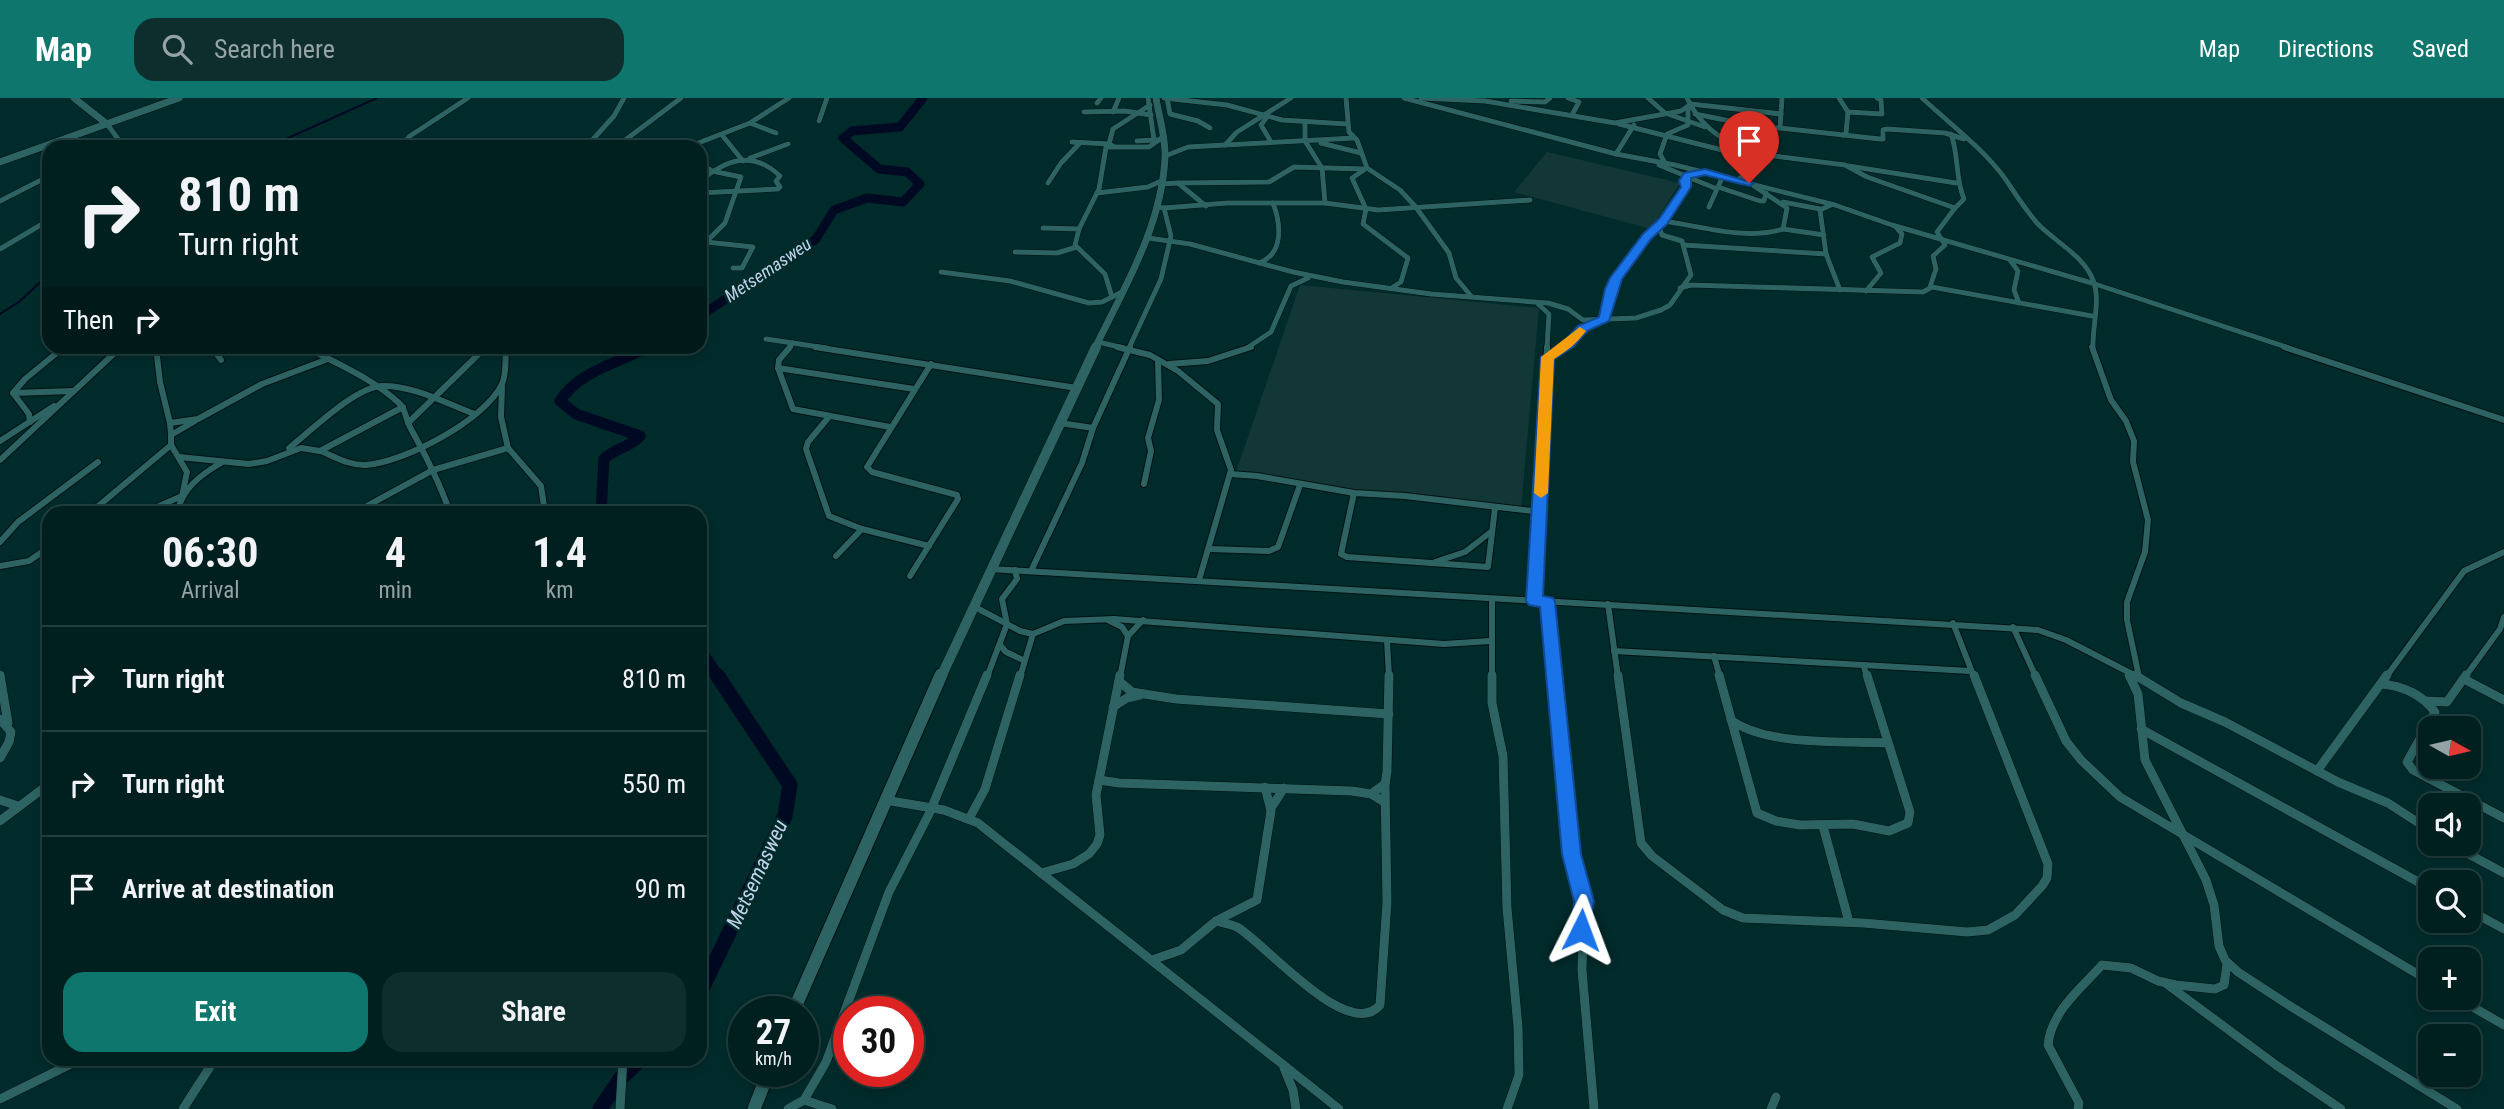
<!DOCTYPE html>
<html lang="en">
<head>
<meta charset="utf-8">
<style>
  body { margin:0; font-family:"Roboto Condensed",sans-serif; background:#0e2d2d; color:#f1f3f6; height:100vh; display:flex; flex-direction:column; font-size:26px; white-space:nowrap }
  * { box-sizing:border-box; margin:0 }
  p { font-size:23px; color:#95a3a5 }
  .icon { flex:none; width:38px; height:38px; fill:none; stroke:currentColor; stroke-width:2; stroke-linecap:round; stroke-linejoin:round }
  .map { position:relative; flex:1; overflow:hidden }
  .side { position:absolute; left:42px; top:408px; width:665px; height:560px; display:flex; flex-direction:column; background:#002020; border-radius:21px; box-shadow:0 4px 10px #0003,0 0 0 2px #223e3e }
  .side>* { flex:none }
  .top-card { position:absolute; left:42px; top:42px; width:665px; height:214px; border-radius:21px; box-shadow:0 4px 10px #0003,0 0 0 2px #223e3e; background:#002020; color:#f1f3f6; overflow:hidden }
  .needle { width:46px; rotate:98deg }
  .tools { position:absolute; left:2418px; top:618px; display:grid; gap:14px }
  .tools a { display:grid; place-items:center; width:63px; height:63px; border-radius:14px; background:#002020; box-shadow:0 4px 10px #0003,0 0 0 2px #223e3e; font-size:35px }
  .speed { position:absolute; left:728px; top:898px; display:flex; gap:14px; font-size:35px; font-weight:700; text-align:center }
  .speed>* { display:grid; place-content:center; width:91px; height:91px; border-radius:50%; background:#002020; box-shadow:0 4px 10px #0003,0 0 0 2px #223e3e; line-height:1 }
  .speed small { font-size:18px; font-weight:400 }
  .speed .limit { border:10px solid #d22; background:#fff; color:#111 }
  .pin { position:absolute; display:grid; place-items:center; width:60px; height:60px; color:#fff; margin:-72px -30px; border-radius:50% 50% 50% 0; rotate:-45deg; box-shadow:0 0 7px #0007 }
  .pin .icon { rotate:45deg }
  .me { position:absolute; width:77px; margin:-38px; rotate:3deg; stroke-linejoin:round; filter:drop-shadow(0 0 5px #0008) }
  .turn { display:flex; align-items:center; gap:24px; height:147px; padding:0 21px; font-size:32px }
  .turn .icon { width:91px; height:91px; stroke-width:2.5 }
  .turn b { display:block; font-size:49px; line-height:60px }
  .then { display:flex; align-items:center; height:66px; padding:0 21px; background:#0003; gap:14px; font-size:26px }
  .eta { display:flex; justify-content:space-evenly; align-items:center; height:119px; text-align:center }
  .eta b { font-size:42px; font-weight:700; line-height:49px }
  .action { display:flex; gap:14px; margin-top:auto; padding:14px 21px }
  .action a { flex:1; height:80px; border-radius:21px; background:#0f766e; color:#fff; font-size:28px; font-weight:700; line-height:80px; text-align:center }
  .action a+a { background:#0e2d2d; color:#f1f3f6 }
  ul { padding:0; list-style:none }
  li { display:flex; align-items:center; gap:21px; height:105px; padding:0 21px; border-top:2px solid #223e3e }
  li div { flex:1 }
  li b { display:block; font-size:26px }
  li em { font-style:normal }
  header { display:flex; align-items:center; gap:42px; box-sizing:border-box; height:98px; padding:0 35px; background:#0f766e; color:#fff }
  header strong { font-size:33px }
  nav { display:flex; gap:38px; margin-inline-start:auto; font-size:24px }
  .search { width:490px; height:63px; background:#0e2d2d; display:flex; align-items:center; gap:18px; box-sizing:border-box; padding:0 24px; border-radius:21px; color:#95a3a5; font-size:26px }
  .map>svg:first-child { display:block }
  .built { fill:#133737 }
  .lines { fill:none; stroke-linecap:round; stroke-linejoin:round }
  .stream { stroke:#000922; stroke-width:2 }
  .river-far2 { stroke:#000922; stroke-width:9 }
  .river-far1 { stroke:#000922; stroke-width:11 }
  .river { stroke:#000922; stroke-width:15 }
  .street-far2-casing { stroke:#001212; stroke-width:6 }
  .street-far1-casing { stroke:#001212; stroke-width:8 }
  .street-casing { stroke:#001212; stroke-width:10 }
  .secondary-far2-casing { stroke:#001212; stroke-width:8 }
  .secondary-far1-casing { stroke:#001212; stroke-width:11 }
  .secondary-casing { stroke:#001212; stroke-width:15 }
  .street-far2 { stroke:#2d6463; stroke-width:5 }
  .street-far1 { stroke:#2d6463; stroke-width:6 }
  .street { stroke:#2d6463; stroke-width:9 }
  .secondary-far2 { stroke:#2d6463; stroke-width:7 }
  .secondary-far1 { stroke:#2d6463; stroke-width:10 }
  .secondary { stroke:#2d6463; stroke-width:13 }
  .route { fill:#1a73e8; stroke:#114b97; stroke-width:2 }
  .slow { fill:#f59e0b }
  .labels { text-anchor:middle; stroke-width:5; stroke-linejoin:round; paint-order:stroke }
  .far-water-label { font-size:18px; font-style:italic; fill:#c2d3e9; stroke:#002b2b }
  .water-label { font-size:21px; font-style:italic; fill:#c2d3e9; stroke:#002b2b }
</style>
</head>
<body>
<header>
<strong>Map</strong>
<div class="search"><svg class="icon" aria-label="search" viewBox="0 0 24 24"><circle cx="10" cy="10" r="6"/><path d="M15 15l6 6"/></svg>Search here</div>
<nav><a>Map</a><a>Directions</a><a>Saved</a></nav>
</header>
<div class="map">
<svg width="2504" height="1011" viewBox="0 0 2504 1011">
  <rect width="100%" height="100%" fill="#002b2b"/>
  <g class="built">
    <path d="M1547,54L1680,85L1651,131L1514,94Z"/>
    <path d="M1300,187L1539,210L1521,411L1235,377Z"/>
  </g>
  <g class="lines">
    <g class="stream">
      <path d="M268,49L377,0"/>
      <path d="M0,216L19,204L49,176"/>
    </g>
    <g class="river-far2">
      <path d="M700,218L816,141L834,112L867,100L903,104L920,86L907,74L879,71L843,40L852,33L900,29L923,0"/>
      <path d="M644,250L649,248"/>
    </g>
    <g class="river-far1">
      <path d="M601,415L604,361C615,350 631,349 640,338L576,316L560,303C579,273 618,265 648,249"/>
      <path d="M700,497L703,499L700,526"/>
      <path d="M700,551L719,579"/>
    </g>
    <g class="river">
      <path d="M700,895L785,718L790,687L717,577"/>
      <path d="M600,1011L620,981L641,961"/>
    </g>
    <g class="street-far2-casing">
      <g id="street-far2">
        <path d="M1148,0L1154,42H1159"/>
        <path d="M1164,0L1227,7L1282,22L1347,26"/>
        <path d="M1167,0L1170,16L1198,23L1210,30"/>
        <path d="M1346,0L1349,34L1357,42L1367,70L1400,92L1415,108L1449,155L1456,180L1471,198"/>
        <path d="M1404,0L1616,56L1675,67L1835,107L1892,127L2095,186L2289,250"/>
        <path d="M1421,0L1485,3L1615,25L1681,13L1691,6L1781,16"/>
        <path d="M1568,0L1579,4L1572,17"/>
        <path d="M1648,0L1665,15L1705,29"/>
        <path d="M1687,0C1702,33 1728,43 1757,62L1750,77L1740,80"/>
        <path d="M1839,0L1848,14"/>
        <path d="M1922,0C1950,26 1984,51 2006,82C2016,97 2025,111 2037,125C2054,143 2084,158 2093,182C2101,202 2092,229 2093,250"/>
        <path d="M1511,3L1545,4L1550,0"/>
        <path d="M1097,5L1101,0"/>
        <path d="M1084,14L1125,13L1151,17"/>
        <path d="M1113,14L1119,0"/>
        <path d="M1695,16L1765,30H1780L1782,0"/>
        <path d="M1267,19L1261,27L1271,44"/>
        <path d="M819,23L827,0"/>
        <path d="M1305,24V43L1322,70L1325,105"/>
        <path d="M750,25L776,35"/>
        <path d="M107,26L124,49"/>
        <path d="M1619,26L1726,53L1747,54"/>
        <path d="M1780,30L1880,41H1883V32L1887,31L1945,35L1964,41"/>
        <path d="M1951,36C1959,57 1955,80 1964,101L1955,110"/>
        <path d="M722,37L743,63"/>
        <path d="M1843,37L1846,35L1848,14L1882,16L1881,2L1877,0"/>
        <path d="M1137,43L1154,42"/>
        <path d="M1072,44L1109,46"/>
        <path d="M1321,45L1361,55"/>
        <path d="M1225,47L1237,34L1291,0"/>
        <path d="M1113,48L1109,46L1113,31L1150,7"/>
        <path d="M112,49L122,45"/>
        <path d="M296,49H311"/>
        <path d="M400,49L410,38L468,0"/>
        <path d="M586,49L614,18L624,0"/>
        <path d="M616,49L681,0"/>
        <path d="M688,49L750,25L789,0"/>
        <path d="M1750,55L1845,67L1867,79L1955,110L1937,134L1945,147L1933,158L1936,171L1930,189"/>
        <path d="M1616,56L1634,27"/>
        <path d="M1165,58L1188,49L1354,40"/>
        <path d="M750,60L788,46"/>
        <path d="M700,65L712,73L741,79L725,125L706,144"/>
        <path d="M1665,65L1660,56L1667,36L1688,27V9"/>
        <path d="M1659,67L1717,91L1723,78"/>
        <path d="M1849,68L1956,85"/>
        <path d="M1364,72L1352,80L1366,111L1363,126L1408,160L1401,184L1393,189"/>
        <path d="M700,83C727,61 753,52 780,78L776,83L780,89L778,91L700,95"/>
        <path d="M1048,85L1061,65L1080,45"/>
        <path d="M1178,85L1269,84L1294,69L1364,71"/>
        <path d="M1160,86L1178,85L1206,108"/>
        <path d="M1718,89L1760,103H1764L1766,95"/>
        <path d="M1097,95L1148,89L1161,83"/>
        <path d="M0,103L49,78"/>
        <path d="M1783,104L1820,111"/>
        <path d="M1831,107L1820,112L1826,156L1840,192"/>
        <path d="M1709,109L1717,91"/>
        <path d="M1164,110L1227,105H1325L1378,112L1530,102"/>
        <path d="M1663,123C1701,128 1745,143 1783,131L1787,110L1754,88"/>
        <path d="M1043,130L1079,131"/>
        <path d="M1783,131L1824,137"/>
        <path d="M1148,140L1190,146L1293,174L1343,184L1431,196L1548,205L1568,211L1583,222L1636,220L1661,212L1670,207L1691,177L1682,143L1662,137L1659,129"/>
        <path d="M706,144L753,149L742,170H733"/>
        <path d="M1684,147L1826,156"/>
        <path d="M0,151L49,122"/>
        <path d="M1015,154L1057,155L1077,149"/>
        <path d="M2010,162L2018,173L2014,192L2019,205"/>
        <path d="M1259,165C1284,156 1281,126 1273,105"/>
        <path d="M941,174L1010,183L1089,205L1102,204L1122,194"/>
        <path d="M1680,190L1691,187L1923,194L1932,189L2092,218"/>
        <path d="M1866,193L1881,175L1872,159L1900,145L1902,136L1896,129"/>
        <path d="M1112,199L1105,176L1075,147L1079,131L1099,91L1106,49H1149L1164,38"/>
        <path d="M1538,206L1549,216L1547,250"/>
        <path d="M766,241L826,250"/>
        <path d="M1098,244L1124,250"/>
        <path d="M212,248L214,250"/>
        <path d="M305,248L309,250"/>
        <path d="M62,250L65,248"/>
        <path d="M119,250L122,248"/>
        <path d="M130,250L138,248"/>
        <path d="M484,250L487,248"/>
        <path d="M789,250L793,245"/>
        <path d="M1129,250L1161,181L1171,138L1164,110L1156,109"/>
        <path d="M1247,250L1271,234L1291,188L1308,180"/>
        <path d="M1562,250L1583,231L1605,221L1616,180L1647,139L1659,129L1686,89L1684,83L1688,77L1698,74"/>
      </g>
    </g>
    <g class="street-far1-casing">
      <g id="street-far1">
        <path d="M156,249L160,284L170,325L198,321L262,286L328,261"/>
        <path d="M212,249L221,262"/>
        <path d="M306,249C337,266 374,281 400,306C406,312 406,323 411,331C426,358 440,385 450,415"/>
        <path d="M790,249L779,262L778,270L793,311L890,329"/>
        <path d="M815,249L1077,290"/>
        <path d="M1117,249L1150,257L1178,273L1218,306L1217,332L1231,372L1199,482"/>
        <path d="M2092,249L2111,302L2126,323L2134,343L2133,364L2148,422L2145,454L2127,504V522L2139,579"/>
        <path d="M2284,249L2504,322"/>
        <path d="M119,254L136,249"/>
        <path d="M1547,259L1565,249"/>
        <path d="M1169,266L1208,263L1251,249"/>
        <path d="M778,270L914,291"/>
        <path d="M502,289L501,319L508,350"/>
        <path d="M13,295L73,293"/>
        <path d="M828,320L808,344L806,351L829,418L862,431L929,448"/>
        <path d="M30,324L29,316L13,295L25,281L64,249"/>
        <path d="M170,325L171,337L195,323"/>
        <path d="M408,325L486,249"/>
        <path d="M1060,325L1093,330"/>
        <path d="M0,343L54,308"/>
        <path d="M289,350C311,333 355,289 382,288C413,287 447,306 475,316"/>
        <path d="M320,353C334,358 350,368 366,367C405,364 485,322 502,286C507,275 505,261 506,249"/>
        <path d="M179,359L249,366L267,363L301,350L320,353L403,309"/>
        <path d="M0,362L121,249"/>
        <path d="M1230,376L1257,378L1354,395L1405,398L1540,414"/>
        <path d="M1144,386L1151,353L1148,340L1159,302L1158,263"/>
        <path d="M1354,395L1341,456L1347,459L1488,469L1495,410"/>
        <path d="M90,415L171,347"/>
        <path d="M143,415L182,398L187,374L171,347V337"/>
        <path d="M177,415C182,391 200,377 221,365"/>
        <path d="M354,415L433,372L508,350L541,388L545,415"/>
        <path d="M0,444L18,424L98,364"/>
        <path d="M1210,451L1269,453L1278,449L1300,387"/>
        <path d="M836,458L862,431"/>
        <path d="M1435,464L1465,454L1492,433"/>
        <path d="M0,468L29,463L49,449"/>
        <path d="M990,471L2038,532L2066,542L2138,579"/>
        <path d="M1031,473L1082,365L1093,330L1130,249"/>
        <path d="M910,478L958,401L957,397L872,374L867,369L931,266"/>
        <path d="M1492,501V579"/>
        <path d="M1534,503L1547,249"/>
        <path d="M1547,504L1554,579"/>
        <path d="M1608,506L1618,579"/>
        <path d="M973,508L1020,533L1033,536L1064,523L1114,521L1444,546L1490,543"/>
        <path d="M1108,522L1122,529L1128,538L1120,579"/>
        <path d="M1953,525L1974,579"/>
        <path d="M2013,529L2036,579"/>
        <path d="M1128,538L1143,522"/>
        <path d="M1387,542L1389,579"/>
        <path d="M1000,547L1006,554L1023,562"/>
        <path d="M1614,553L1970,573"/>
        <path d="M1714,558L1720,579"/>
        <path d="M1864,569L1867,579"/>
        <path d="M2128,575L2131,579"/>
        <path d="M0,576L1,579"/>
        <path d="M987,579L1007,526L1002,501L1017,481L1015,472"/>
        <path d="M1020,579L1033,536"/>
        <path d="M2386,579L2464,473L2504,454"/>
        <path d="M2465,579L2500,531L2504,519"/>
      </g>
    </g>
    <g class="street-casing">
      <g id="street">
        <path d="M0,577L8,625"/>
        <path d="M1492,577V605L1503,658L1507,810L1518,929L1519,977L1507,1011"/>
        <path d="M1554,577L1572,756L1584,803L1582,872L1594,1011"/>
        <path d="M1618,577L1641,745L1652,758L1723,812L1743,820L1863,825L1967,834L1988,832L2015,817L2042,788L2047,780L2048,766L1974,577"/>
        <path d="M1719,577L1757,715L1776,723L1800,727L1853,726L1889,733L1908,725L1910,714L1867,577"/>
        <path d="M2035,577L2066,643L2081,662L2120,699L2431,884"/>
        <path d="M2129,577L2138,596L2145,662L2206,782L2214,807L2219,848L2225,862L2238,874L2287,906L2457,1011"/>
        <path d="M2135,577L2181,605L2225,624L2338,684L2388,705L2431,733"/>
        <path d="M2464,581L2504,602"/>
        <path d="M1120,584L1132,594L1176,601L1389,616"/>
        <path d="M2382,586C2403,588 2423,597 2435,614L2407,664L2413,672L2504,720"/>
        <path d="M2427,603L2447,604L2466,577"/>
        <path d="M1113,609L1127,600L1140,597"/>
        <path d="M0,621L11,634L9,644L0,660"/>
        <path d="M1731,622C1766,648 1843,643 1887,645"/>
        <path d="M2141,631L2431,791"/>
        <path d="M2317,673L2387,577"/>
        <path d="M1099,682L1119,685L1352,693L1371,696L1384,704"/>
        <path d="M1371,696L1385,686L1387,674L1389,577"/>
        <path d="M0,702L18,708"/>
        <path d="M885,702L944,712L978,725L1339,1011"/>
        <path d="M1271,710L1284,690"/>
        <path d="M969,721L985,691L1020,577"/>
        <path d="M0,723L49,686"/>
        <path d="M1823,728L1849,824"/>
        <path d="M2450,746L2504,775"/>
        <path d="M1041,775L1073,766L1089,756L1097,746L1100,737L1096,697L1120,577"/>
        <path d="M2469,812L2504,831"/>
        <path d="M1216,823C1223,825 1231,826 1237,829C1264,844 1348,945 1380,907L1387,804L1385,686"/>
        <path d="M1152,862L1181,852L1216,823L1257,802L1271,713L1265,689"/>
        <path d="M2168,887L2276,967L2341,1011"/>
        <path d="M2457,900L2504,927"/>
        <path d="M1284,970L1293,992L1296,1011"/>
        <path d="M0,1001L81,961"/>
        <path d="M804,1002L826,964L889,794L929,716L987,577"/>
        <path d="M183,1011L215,961"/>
        <path d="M620,1011L623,961"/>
        <path d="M788,1011L804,1002L832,1011"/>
        <path d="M1771,1011L1776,999"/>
        <path d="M2078,1011L2079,1005L2048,947C2051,914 2081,890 2102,867L2131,870L2158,883L2176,887L2215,891L2224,887L2227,866"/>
      </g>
    </g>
    <g class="secondary-far2-casing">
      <g id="secondary-far2">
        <path d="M74,0L107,26"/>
        <path d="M0,64L179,0"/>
        <path d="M1095,250C1124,190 1162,128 1165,59C1166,40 1159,19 1156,0"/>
      </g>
    </g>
    <g class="secondary-far1-casing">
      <path id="secondary-far1" d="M941,579L1096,249"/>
    </g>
    <g class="secondary-casing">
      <g id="secondary">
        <path d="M793,914L941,577"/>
        <path d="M754,1011L769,973"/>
      </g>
    </g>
    <use href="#street-far2" class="street-far2"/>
    <use href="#street-far1" class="street-far1"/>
    <use href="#street" class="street"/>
    <use href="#secondary-far2" class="secondary-far2"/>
    <use href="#secondary-far1" class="secondary-far1"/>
    <use href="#secondary" class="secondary"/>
  </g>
  <path class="route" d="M1705,71L1754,85L1749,88L1705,77L1691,80V89L1667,126L1651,141L1622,181L1609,223L1587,233L1573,249L1554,261L1543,498L1553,500L1555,504L1581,756L1594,803L1588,838L1581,840L1574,838L1571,832L1574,803L1562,756L1540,509L1529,507L1526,503L1541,259L1564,244L1578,228L1599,219L1605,191L1610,180L1643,136L1659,121L1681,89L1679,83L1684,75Z"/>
  <path class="slow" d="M1580,229L1586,233C1576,246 1567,253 1554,261L1548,395L1541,400L1534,395L1541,259Z"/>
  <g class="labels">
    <g class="far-water-label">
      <text transform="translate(768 172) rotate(-34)" y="6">Metsemasweu</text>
    </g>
    <g class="water-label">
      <text transform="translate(757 776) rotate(-65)" y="7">Metsemasweu</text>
    </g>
  </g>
</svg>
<div class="tools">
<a><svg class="needle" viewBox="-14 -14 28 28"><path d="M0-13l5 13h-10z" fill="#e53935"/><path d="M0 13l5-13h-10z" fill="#95a3a5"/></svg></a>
<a><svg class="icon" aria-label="sound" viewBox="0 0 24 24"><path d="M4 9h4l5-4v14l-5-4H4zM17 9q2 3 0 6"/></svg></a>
<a><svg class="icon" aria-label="search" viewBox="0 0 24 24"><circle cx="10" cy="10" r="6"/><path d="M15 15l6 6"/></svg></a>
<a>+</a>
<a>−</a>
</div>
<div class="speed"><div>27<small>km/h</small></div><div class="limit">30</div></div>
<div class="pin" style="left:1749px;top:85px;background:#d93025"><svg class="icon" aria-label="arrive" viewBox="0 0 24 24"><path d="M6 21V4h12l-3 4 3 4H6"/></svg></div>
<svg class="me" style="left:1581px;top:832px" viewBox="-20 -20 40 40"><path d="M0-17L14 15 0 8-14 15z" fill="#1a73e8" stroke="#fff" stroke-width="4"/></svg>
<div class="top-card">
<div class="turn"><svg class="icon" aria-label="right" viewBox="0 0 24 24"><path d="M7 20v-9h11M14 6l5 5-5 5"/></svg><div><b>810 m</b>Turn right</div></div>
<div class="then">Then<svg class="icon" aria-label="right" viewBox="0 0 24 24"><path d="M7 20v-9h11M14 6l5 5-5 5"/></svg></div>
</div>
<section class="side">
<div class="eta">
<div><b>06:30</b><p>Arrival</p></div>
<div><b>4</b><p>min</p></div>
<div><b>1.4</b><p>km</p></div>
</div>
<ul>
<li><svg class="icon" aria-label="right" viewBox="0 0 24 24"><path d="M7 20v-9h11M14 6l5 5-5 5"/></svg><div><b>Turn right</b></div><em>810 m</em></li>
<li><svg class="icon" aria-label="right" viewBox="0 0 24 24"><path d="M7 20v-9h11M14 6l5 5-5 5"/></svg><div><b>Turn right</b></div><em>550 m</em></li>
<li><svg class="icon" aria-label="arrive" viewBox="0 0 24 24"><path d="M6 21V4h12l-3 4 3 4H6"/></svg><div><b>Arrive at destination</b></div><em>90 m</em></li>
</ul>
<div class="action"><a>Exit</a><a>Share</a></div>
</section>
</div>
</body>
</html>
